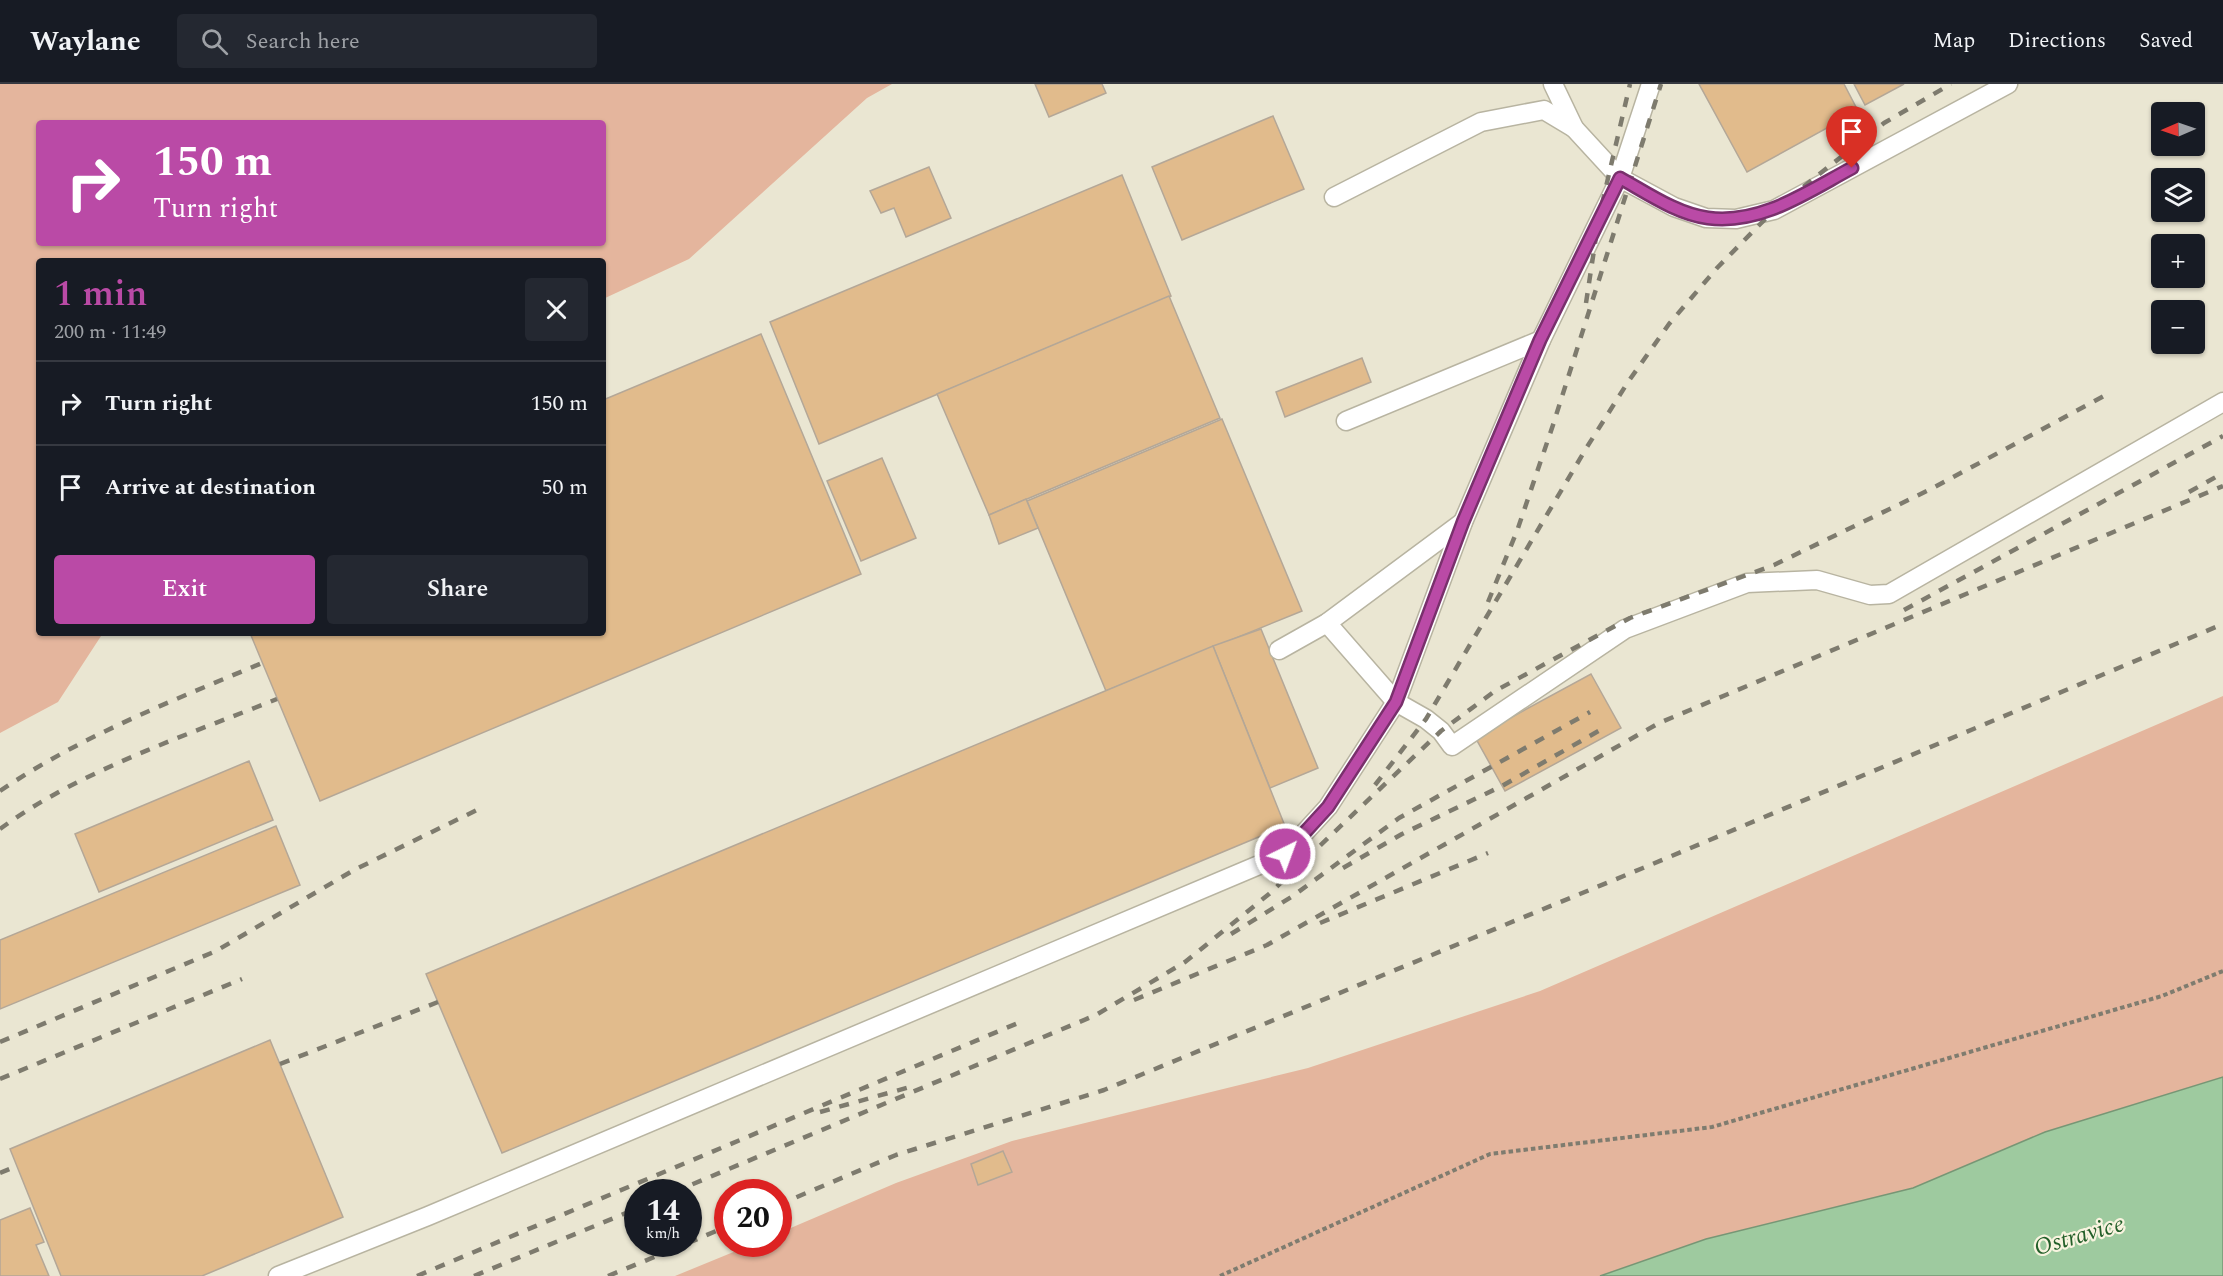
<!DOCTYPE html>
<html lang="en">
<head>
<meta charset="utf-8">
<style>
  body { margin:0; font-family:Spectral,serif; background:#242831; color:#f1f3f6; height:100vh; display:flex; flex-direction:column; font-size:22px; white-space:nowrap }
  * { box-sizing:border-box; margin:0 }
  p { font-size:20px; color:#9ea1a6 }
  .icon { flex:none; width:33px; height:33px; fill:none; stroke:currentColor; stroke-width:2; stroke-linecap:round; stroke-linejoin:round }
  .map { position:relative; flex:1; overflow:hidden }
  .drawer { position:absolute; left:36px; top:174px; width:570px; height:378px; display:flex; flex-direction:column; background:#171b24; border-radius:6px; box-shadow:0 2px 4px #0004 }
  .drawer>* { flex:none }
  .banner { position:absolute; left:36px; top:36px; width:570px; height:126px; border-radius:6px; box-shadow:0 2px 4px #0004; background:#ba4aa6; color:#fff; overflow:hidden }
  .needle { width:39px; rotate:268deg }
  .controls { position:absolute; left:2151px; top:18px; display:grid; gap:12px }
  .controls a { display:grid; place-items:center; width:54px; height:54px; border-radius:6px; background:#171b24; box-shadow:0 2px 4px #0004; font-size:30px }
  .speed { position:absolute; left:624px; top:1095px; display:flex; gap:12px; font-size:30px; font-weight:700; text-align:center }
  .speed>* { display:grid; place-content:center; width:78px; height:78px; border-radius:50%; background:#171b24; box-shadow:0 2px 4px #0004; line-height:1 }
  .speed small { font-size:15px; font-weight:400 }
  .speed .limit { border:9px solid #d22; background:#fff; color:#111 }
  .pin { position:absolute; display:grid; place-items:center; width:51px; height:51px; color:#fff; margin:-62px -26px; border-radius:50% 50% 50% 0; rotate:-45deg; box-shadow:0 0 6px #0007 }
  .pin .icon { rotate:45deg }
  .me { position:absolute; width:66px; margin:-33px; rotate:42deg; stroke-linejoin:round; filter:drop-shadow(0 0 4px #0008) }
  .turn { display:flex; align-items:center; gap:21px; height:126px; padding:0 18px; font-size:27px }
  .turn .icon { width:78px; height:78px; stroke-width:2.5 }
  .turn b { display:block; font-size:42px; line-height:51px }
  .round { display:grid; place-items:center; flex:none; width:63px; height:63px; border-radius:6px; background:#242831 }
  .headline { display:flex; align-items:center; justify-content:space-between; height:102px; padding:0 18px }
  h1 { font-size:36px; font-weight:600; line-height:45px; color:#ba4aa6 }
  .primary-button { display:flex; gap:12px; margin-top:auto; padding:12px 18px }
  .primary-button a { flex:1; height:69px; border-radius:6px; background:#ba4aa6; color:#fff; font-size:24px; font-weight:600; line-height:69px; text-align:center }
  .primary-button a+a { background:#242831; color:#f1f3f6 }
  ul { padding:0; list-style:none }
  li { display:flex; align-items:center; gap:18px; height:84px; padding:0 18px; border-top:2px solid #363941 }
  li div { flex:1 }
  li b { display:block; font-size:22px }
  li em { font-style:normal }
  header { display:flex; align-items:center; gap:36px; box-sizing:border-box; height:84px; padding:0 30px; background:#171b24; border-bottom:2px solid #363941 }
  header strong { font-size:28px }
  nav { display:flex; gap:33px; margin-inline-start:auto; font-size:21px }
  .search { width:420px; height:54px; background:#242831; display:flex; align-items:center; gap:15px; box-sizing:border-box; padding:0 21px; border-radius:6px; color:#9ea1a6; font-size:22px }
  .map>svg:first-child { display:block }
  .green { fill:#e4b59d; fill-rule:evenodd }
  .water { fill:#9eca9f; stroke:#779675; stroke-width:1.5 }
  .building { fill:#e1bb8c; stroke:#b4a797; stroke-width:1.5 }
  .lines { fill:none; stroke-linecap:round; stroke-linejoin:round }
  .lane-casing { stroke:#b8b4a1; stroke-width:21 }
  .path { stroke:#7f7c6f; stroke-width:4; stroke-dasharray:4.5 3; stroke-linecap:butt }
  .lane { stroke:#fff; stroke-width:18 }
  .rail { stroke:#7e7b6e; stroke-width:4.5; stroke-dasharray:10 10; stroke-linecap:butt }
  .route-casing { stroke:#79306c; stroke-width:15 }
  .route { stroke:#ba4aa6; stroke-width:10 }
  .labels { text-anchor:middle; stroke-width:4.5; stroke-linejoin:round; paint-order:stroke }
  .water-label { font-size:24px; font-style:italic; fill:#235f29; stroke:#f8f3df }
</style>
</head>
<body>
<header>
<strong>Waylane</strong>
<div class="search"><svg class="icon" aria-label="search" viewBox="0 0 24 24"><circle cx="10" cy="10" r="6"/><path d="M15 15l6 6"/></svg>Search here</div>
<nav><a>Map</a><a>Directions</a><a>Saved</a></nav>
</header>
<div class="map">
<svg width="2223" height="1192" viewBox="0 0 2223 1192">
  <rect width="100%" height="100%" fill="#eae6d2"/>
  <g class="green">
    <path d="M0,0H892L867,14L689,175L603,215V177H39V549H103L58,618L0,649ZM39,39H603V159H39Z"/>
    <path d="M2223,612V993L2045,1048L1913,1104L1706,1155L1600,1192H675L753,1160H778L779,1149L896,1099L1012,1057L1308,984L1540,907Z"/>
  </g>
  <path class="water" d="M2223,993V1192H1600L1706,1155L1913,1104L2045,1048Z"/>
  <g class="building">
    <path d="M1035,0H1102L1106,9L1049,33Z"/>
    <path d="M1699,0H1844L1858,27L1747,88Z"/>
    <path d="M1854,0H1904L1865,21Z"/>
    <path d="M1273,32L1304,105L1182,156L1152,83Z"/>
    <path d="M929,83L951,134L906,153L894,124L881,129L870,107Z"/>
    <path d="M1122,91L1171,212L819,360L770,238Z"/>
    <path d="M1169,212L1220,334L989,431L937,310Z"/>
    <path d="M761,250L861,490L320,717L250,549H603V316Z"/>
    <path d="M1362,274L1371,298L1285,333L1276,308Z"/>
    <path d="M1222,335L1302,527L1106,607L1027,417Z"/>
    <path d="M882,374L916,454L861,477L827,397Z"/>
    <path d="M1026,415L1038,444L999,460L989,431Z"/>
    <path d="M1261,545L1318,684L1270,704L1213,562Z"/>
    <path d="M1213,562L1285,742L502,1069L426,890Z"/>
    <path d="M1591,590L1621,644L1505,707L1475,653Z"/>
    <path d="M249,677L273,736L99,808L75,750Z"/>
    <path d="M276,742L300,801L0,925V856Z"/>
    <path d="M270,956L343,1133L202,1192H61L10,1065Z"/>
    <path d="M1003,1067L1012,1088L978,1101L971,1080Z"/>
    <path d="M30,1124L44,1158L36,1161L49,1192H0V1136Z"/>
  </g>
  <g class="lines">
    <g class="lane-casing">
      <g id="lane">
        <path d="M1553,0L1574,44"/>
        <path d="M1334,113L1481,38L1544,26L1574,44L1620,94L1674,123L1706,134L1736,135L1774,126L2008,0"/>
        <path d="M1346,337L1541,256"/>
        <path d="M1327,539L1396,618L1426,635L1441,647L1452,662L1625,545L1747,499L1817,496L1870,511L1889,510L2223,318"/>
        <path d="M1279,566L1327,539L1463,438"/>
        <path d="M278,1192L428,1132L1285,770L1328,723L1396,618L1463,438L1541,256L1620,94L1651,0"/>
      </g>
    </g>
    <path class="path" d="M1220,1192L1490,1070L1712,1043L2162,912L2223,887"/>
    <use href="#lane" class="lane"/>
    <g class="rail">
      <path d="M1586,219L1599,133L1630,0"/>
      <path d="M2189,408L2223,389"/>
      <path d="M1488,518L1517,447L1553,341L1661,0"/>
      <path d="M1904,526L2223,352"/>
      <path d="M1375,701L1426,635L1587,363L1628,298L1669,240L1717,184L1774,126L1884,39L1951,0"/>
      <path d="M0,707C81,652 172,617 262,579"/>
      <path d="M0,745C77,688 187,651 277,615"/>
      <path d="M1343,784L1402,750L1502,702L1602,645"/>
      <path d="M1320,839L1488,769"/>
      <path d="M1231,850L1293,812L1399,734L1590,628"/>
      <path d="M1134,916L1267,861L1659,639L2223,402"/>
      <path d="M0,958L216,867L354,786L479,725"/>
      <path d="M280,980L438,918"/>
      <path d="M0,995L242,895"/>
      <path d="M820,1028L910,1003"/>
      <path d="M0,1089L17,1082"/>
      <path d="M674,1108L1096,931L1185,878L1269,810L1441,647L1495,607L1630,534L1774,481L1931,405L2104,312"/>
      <path d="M778,1121L896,1071L1104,1006L1643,784L2223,540"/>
      <path d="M688,1159L728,1142"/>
      <path d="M417,1192L1018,939"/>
      <path d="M474,1192L638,1124"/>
      <path d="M608,1192L686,1160"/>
    </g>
  </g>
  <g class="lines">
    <g class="route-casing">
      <path id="route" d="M1285,770L1328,723L1396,618L1463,438L1540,256L1620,94C1647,109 1677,130 1708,134C1761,141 1807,108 1852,84"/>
    </g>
    <use href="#route" class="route"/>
  </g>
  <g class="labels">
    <g class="water-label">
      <text transform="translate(2079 1151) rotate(-16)" y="8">Ostravice</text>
    </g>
  </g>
</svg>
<div class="controls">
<a><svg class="needle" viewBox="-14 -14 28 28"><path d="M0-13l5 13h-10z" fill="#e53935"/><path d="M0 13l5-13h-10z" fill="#9ea1a6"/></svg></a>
<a><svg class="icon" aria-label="layers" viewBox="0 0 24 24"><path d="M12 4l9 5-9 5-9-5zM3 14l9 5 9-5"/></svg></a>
<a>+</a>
<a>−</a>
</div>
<div class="speed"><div>14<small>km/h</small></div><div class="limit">20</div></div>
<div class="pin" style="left:1852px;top:84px;background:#d93025"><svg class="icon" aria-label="arrive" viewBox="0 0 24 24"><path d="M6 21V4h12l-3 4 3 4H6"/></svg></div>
<svg class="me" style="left:1285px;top:770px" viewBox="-20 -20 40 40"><circle r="17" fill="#ba4aa6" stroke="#fff" stroke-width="3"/><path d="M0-11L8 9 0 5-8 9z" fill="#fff"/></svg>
<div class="banner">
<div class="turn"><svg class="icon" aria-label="right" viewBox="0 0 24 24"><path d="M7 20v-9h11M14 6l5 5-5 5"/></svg><div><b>150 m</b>Turn right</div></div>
</div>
<section class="drawer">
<div class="headline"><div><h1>1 min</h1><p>200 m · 11:49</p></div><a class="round"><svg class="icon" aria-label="close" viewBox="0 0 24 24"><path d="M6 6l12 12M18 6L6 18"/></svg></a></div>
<ul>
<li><svg class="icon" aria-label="right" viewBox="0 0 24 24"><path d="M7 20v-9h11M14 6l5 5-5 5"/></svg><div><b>Turn right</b></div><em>150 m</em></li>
<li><svg class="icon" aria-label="arrive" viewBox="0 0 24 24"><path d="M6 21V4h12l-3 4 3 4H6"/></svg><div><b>Arrive at destination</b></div><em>50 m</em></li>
</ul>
<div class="primary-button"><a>Exit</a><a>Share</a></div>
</section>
</div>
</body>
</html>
